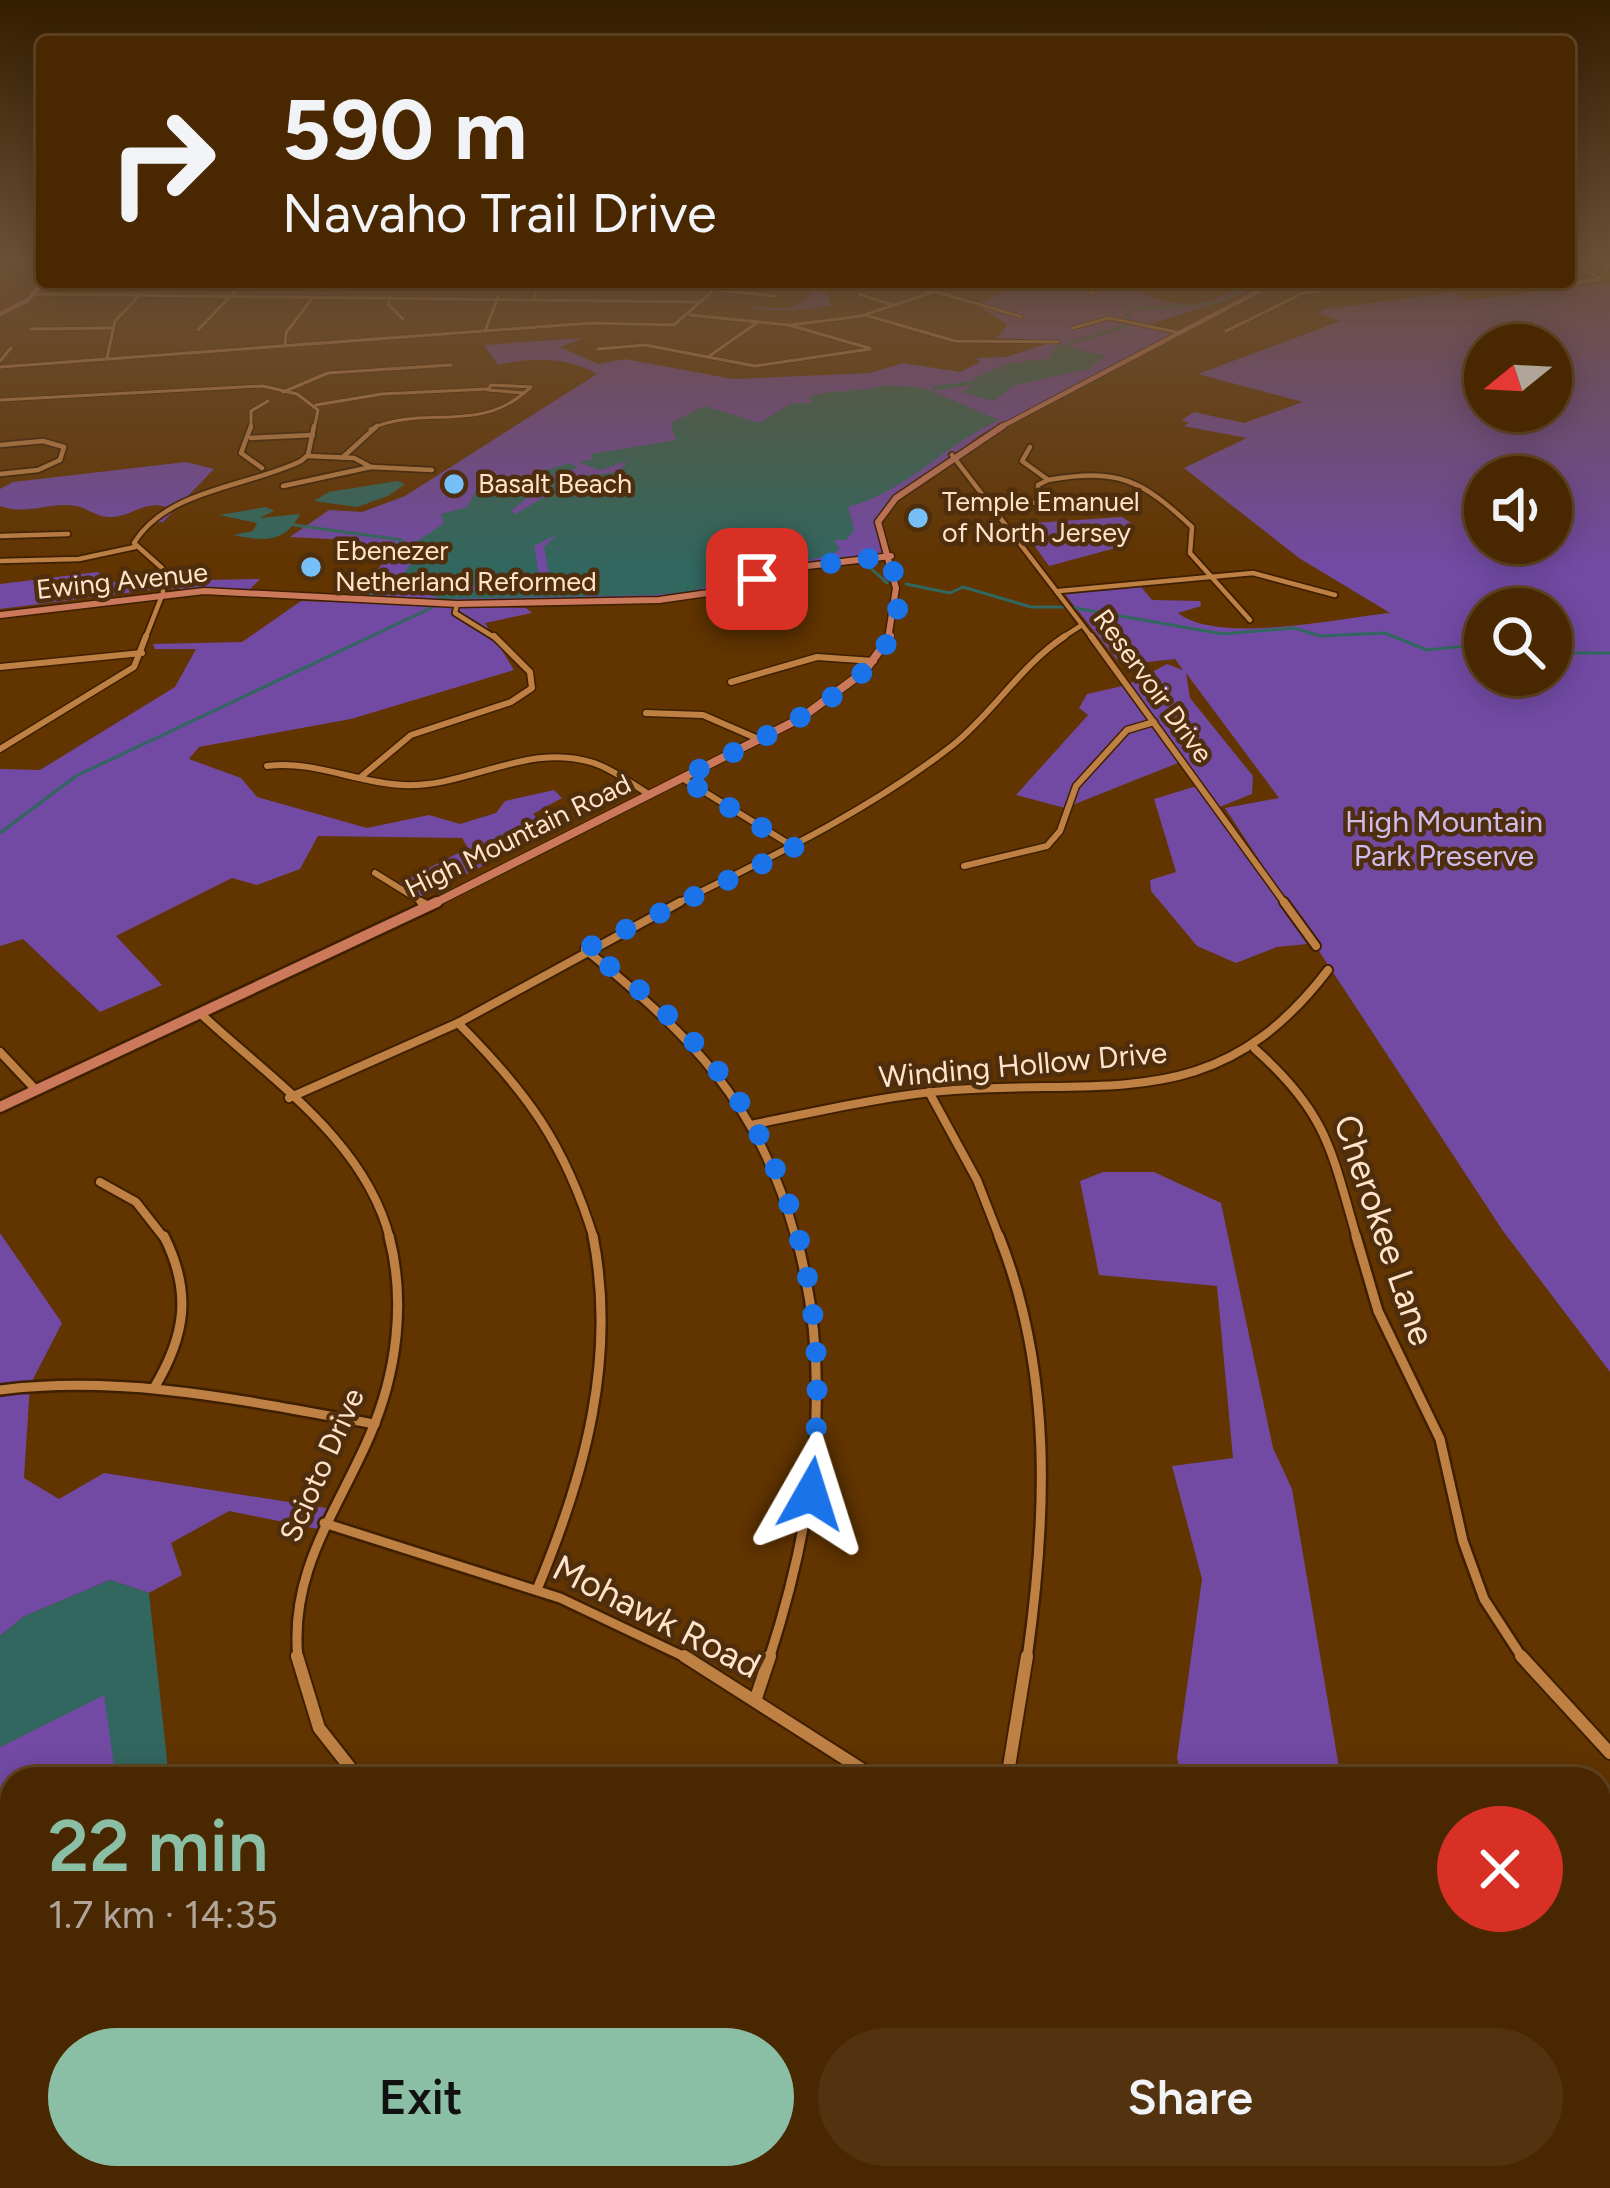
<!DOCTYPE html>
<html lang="en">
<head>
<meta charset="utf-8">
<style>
  body { margin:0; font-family:Figtree,sans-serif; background:#53330f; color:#f1f3f6; height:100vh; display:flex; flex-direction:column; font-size:45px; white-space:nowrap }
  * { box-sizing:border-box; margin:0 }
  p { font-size:39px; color:#b1a599 }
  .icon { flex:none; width:66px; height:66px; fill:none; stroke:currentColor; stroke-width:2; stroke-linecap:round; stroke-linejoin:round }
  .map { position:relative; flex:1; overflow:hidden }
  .details { position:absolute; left:0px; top:1767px; width:1611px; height:423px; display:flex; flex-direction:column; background:#492700; border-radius:36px 36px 0 0; box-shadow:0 6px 30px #0003,0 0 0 3px #614422 }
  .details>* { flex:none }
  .hud { position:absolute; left:36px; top:36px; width:1539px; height:252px; border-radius:12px; box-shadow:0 6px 30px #0003,0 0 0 3px #614422; background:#492700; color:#f1f3f6; overflow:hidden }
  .needle { width:78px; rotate:252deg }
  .controls { position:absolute; left:1464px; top:324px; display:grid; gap:24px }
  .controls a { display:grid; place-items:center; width:108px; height:108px; border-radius:50%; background:#492700; box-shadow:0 6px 30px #0003,0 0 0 3px #614422; font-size:60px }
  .pin { position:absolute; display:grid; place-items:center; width:102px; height:102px; color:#fff; margin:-51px; border-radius:24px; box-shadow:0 6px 18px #0006 }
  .me { position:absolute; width:132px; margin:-66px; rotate:6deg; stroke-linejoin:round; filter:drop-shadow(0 0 9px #0008) }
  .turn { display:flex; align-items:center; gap:42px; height:252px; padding:0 48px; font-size:54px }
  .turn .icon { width:156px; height:156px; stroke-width:2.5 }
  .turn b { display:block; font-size:84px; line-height:102px }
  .round { display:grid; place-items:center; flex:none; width:126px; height:126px; border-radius:63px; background:#53330f }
  .overview { display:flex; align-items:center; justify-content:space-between; height:204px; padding:0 48px }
  h1 { font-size:72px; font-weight:600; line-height:90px; color:#8abfa5 }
  .action { display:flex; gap:24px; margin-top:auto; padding:24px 48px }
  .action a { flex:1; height:138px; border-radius:72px; background:#8abfa5; color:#111; font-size:48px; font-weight:600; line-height:138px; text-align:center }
  .action a+a { background:#53330f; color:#f1f3f6 }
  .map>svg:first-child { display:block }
  .green { fill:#724aa3; fill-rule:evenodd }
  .water { fill:#32675f }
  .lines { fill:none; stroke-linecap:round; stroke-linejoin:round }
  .stream { stroke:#32675f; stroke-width:3 }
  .canal { stroke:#32675f; stroke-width:4.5 }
  .street-far5-casing { stroke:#3e1f00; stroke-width:4.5 }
  .street-far4-casing { stroke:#3e1f00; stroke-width:8 }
  .street-far3-casing { stroke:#3e1f00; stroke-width:9 }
  .street-far2-casing { stroke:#3e1f00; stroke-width:12 }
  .street-far1-casing { stroke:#3e1f00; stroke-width:14 }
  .street-casing { stroke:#3e1f00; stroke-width:16 }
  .secondary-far3-casing { stroke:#3e1f00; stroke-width:6 }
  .secondary-far2-casing { stroke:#3e1f00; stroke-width:9 }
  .secondary-far1-casing { stroke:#3e1f00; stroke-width:10 }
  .secondary-casing { stroke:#3e1f00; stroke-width:15 }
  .primary-casing { stroke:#3e1f00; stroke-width:6 }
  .street-far5 { stroke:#bf8044; stroke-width:3 }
  .street-far4 { stroke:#bf8044; stroke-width:4.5 }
  .street-far3 { stroke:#bf8044; stroke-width:6 }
  .street-far2 { stroke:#bf8044; stroke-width:8 }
  .street-far1 { stroke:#bf8044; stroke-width:9 }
  .street { stroke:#bf8044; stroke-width:12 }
  .secondary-far3 { stroke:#cb785b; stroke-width:4.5 }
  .secondary-far2 { stroke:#cb785b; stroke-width:6 }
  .secondary-far1 { stroke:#cb785b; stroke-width:8 }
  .secondary { stroke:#cb785b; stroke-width:10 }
  .primary { stroke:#d87072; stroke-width:4.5 }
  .route { stroke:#1a73e8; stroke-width:21; stroke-dasharray:0 37.8 }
  .poi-dot { fill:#76c0f7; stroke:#4e2e0d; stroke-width:4.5 }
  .labels { text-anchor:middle; stroke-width:9; stroke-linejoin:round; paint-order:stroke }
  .far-poi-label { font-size:27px; fill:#ffe3cb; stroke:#4e2e0d; text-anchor:start }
  .far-street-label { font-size:27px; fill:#ffe3cb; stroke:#4e2e0d }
  .park-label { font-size:30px; fill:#cfbced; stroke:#4e2e0d }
  .street-label { font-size:30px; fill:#ffe3cb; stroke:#4e2e0d }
  .near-street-label { font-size:36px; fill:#ffe3cb; stroke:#4e2e0d }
</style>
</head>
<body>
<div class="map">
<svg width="1610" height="2188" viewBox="0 0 1610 2188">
  <rect width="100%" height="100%" fill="#613400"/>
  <g class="green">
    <path d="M776,282H863L873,286L856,291L825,288L831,305C802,312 778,311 749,308C773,304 796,317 812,292L763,291Z"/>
    <path d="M1057,282H1132L1126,285C1150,296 1178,311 1210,301C1225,296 1231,287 1247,291C1212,308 1179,312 1145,327L1172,334L980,435L880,513L891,556L791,568L671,599L457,604L353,596L386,560L348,546L350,540L290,537L329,510L362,512L405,496L597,374C568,357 531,357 498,365L484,345L583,338L560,347L598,364L625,359L733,379L870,373L903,363L960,372L980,362L976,358L1006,357L1055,341L996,338L1008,325L976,304L1018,285L1047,290Z"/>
    <path d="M1610,283V1372L1503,1231L1225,808L1279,798L1186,673L1190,698L1253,776L1252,794L1217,808L1307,944L1277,947L1236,963L1197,946L1151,891L1150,880L1176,872L1154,799L1200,785L1183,761L1065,808L1016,795L1088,715L1079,708L1087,694L1127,685L1167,664L1183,670L1175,659L1121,665L1064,593L1138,583L1152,600L1200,601L1201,606L1178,613C1219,645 1339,618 1390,613L1299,558L1184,468L1247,438L1184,426L1189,423L1182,420L1194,412L1244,423L1303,402L1198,374L1341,321L1318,313L1327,309L1453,292L1468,300ZM1485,345H1551V411H1485ZM1485,477H1551V543H1485ZM1485,609H1551V675H1485Z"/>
    <path d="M186,462L214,469L163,522L146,523L167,507C144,500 135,515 113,517C97,518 90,509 76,506C49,501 28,516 0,506V489L13,482Z"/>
    <path d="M1122,517L1134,525L1123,546L1049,566L1019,524Z"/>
    <path d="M98,572L111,582L260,579L250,589H158L0,609V584Z"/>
    <path d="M301,601L526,608L532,613L485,623L514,670L351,719L199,747L189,759L241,778L257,797L367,828L429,815L460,824L496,813L505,801L554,790L562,798L533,814L550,833L417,898L398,884L468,848L462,838L318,836L300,869L257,885L232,878L116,936L162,985L100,1012L23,939L0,946V769L40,770L175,687L196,649H155L153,644L242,642Z"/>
    <path d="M1103,1172H1154L1221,1203L1273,1448L1292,1489L1341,1779H1182L1177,1758L1202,1579L1172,1466L1233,1458L1217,1286L1099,1275L1080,1181Z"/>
    <path d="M0,1233L62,1323L30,1385L24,1478L59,1499L104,1473L339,1510L328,1531L229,1511L171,1543L182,1575L149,1593L110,1580L23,1617L0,1636Z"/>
    <path d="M105,1694L116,1779H12V1981L0,1987V1747Z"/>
    <path d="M1599,2106L1610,2113V2188H1522L1511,2178H1599Z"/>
    <path d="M1179,2178H1320L1327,2188H1183Z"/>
  </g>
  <g class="water">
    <path d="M1058,344L1106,356L1088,369L1013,386L994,401L961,392L976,385L973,378L1010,363L1048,359Z"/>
    <path d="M886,385L924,388L999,420C946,444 905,492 848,507L854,530L846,540H834L840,550L829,555L687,592L652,595L441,599L430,595L550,581L544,547L558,534L534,546L540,580L418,591L397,586L412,561L390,552L408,555L406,549L444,523L441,514L467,507L478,487C511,486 538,470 571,463L578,468L529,481L524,487L530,495L511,511L516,514L544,497L539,487L547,480L619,472L627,461L600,470L578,462L593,459L590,454L676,440L670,423L705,406L759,423L792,403H814L808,398C821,389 864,393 886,385Z"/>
    <path d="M397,481L405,484L388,496L357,507L314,501L329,492Z"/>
    <path d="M266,507L274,511L259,518L300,514C285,544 262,541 233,535L253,531L257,523L219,515Z"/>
    <path d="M110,1580L149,1593L169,1779H116L104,1695L0,1747V1636L23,1617Z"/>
    <path d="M12,1981V2178H569L578,2188H0V1987Z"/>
  </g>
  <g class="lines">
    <g class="stream">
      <path d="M1067,344L1123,327L1130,321L1126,315L1137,309L1221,302L1254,283"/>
      <path d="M294,525L402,540L391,553"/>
      <path d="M864,562L887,583"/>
      <path d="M906,584L950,593L963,587L1031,607H1069L1223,634L1294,628L1320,636L1385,633L1427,650L1485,644"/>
      <path d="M370,594L418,591"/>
      <path d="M1551,653H1610"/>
      <path d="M0,833L76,776L433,607"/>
    </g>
    <path class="canal" d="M934,388L974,383"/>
    <g class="street-far5-casing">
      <g id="street-far5">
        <path d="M1597,260L1610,267"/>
        <path d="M895,282L930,292"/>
        <path d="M1219,282L1257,291"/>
        <path d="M1566,284L1601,279L1569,262"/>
        <path d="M717,290L775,296"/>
        <path d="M937,292L1022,317"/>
        <path d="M33,294L701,302"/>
        <path d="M859,294L892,305"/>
        <path d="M1091,294L1106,282"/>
        <path d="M391,296L388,304L403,319"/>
        <path d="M535,297L536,282"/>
        <path d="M690,315L789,325L869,348"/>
        <path d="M865,315L955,341L1058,342"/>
        <path d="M791,325L861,316L964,282"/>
        <path d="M1073,328L1109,318L1176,332"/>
        <path d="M31,329L113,328"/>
        <path d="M198,330L244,282"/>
        <path d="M485,331L498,297"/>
        <path d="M1226,331L1303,293L1389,282"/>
        <path d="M285,346L286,333L313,297"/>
        <path d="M598,349L645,345L755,366L870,349"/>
        <path d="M708,357L758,322"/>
        <path d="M107,358L115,321L141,294"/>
        <path d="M0,361L11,348"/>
        <path d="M0,367L592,323L674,325L723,282"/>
        <path d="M491,385L531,387L524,393L488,390Z"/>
        <path d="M283,392L328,373L451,365"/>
        <path d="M0,400L263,386L297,394L318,410L314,429"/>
        <path d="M316,405L382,394L488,389"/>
        <path d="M251,429V411L268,401"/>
        <path d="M370,429C423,405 477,433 524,393"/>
      </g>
    </g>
    <g class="street-far4-casing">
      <g id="street-far4">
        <path d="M251,426L241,453L262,468"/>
        <path d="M251,438L313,435"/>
        <path d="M0,445L43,441L64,447L60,460L38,470L0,474"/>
        <path d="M1030,447L1022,461L1047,479"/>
        <path d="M952,455L1093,639"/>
        <path d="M308,456L354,458L371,467"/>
        <path d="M343,457L377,426"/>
        <path d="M1048,480C1118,468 1141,479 1192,527L1190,553L1250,620"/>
        <path d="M283,486L371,467L432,470"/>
        <path d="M999,508L1038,502V485L1048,480"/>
        <path d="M0,536L68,534"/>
        <path d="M0,561L79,559L135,547"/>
        <path d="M1059,591L1253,573L1335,595"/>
        <path d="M457,604L455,613L497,639"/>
        <path d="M145,639L163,593L162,568L134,543C167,489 248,487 301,461L308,455L314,426"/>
        <path d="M1060,639L1082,625"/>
      </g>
    </g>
    <g class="street-far3-casing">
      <g id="street-far3">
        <path d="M1091,636L1286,905"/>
        <path d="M0,667L142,653"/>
        <path d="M731,682L817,657L874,661"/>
        <path d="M646,713L703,715L756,738"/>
        <path d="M0,749L134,667L146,636"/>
        <path d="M267,766C315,760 356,783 403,785C469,788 528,741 594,763C614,770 632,784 650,795"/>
        <path d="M362,776L411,735L511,702L532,688L530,672L494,636"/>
        <path d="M682,778L794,847"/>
        <path d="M964,866L1047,846L1060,831L1076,786L1127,730L1154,722"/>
        <path d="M375,873L425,904"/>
        <path d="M674,905C771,857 867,812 953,745C994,712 1020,666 1065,636"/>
      </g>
    </g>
    <g class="street-far2-casing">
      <g id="street-far2">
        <path d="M421,902L425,904"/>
        <path d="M1284,902L1316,946"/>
        <path d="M585,949C691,1036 759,1102 796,1239"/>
        <path d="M200,1013C270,1079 365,1140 390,1239"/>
        <path d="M458,1023C527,1092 565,1144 594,1239"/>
        <path d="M1255,1049C1327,1113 1331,1149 1357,1239"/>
        <path d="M0,1052L36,1090"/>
        <path d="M929,1092L977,1180L1000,1239"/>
        <path d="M289,1098L458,1023L680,902"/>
        <path d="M755,1124C821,1111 887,1095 954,1090C1114,1079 1218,1114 1328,970"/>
        <path d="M100,1182L136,1202L165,1239"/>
      </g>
    </g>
    <g class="street-far1-casing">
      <g id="street-far1">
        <path d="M999,1236C1053,1372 1047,1517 1027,1659"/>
        <path d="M1356,1236L1378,1311L1440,1439L1463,1541L1484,1599L1523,1659"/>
        <path d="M154,1388C186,1335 192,1292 164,1236"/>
        <path d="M0,1390C128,1374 249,1402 375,1424"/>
        <path d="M324,1523L560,1598L689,1659"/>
        <path d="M538,1587C585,1474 617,1358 593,1236"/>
        <path d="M298,1659C289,1571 337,1512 370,1435C397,1373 406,1301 389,1236"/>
        <path d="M769,1659C814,1521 835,1378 796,1236"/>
      </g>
    </g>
    <g class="street-casing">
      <g id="street">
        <path d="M297,1656L319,1728L359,1779"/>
        <path d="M684,1656L877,1779"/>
        <path d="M1521,1656L1610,1753"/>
        <path d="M756,1698L770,1656"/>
        <path d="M1007,1779L1027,1656"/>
        <path d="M997,2178L1016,2188"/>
      </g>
    </g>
    <g class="secondary-far3-casing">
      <path id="secondary-far3" d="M997,429L1276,282"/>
    </g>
    <g class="secondary-far2-casing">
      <g id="secondary-far2">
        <path d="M0,615L204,591L457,604L659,600L715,592L791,568L891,556"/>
        <path d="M888,639L896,588L878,522L896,498L1003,426"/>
      </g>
    </g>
    <g class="secondary-far1-casing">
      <path id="secondary-far1" d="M431,905L801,718L865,671L890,636"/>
    </g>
    <g class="secondary-casing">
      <path id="secondary" d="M0,1107L437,902"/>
    </g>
    <g class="primary-casing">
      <path id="primary" d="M0,314L28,300L43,282"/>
    </g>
    <use href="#street-far5" class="street-far5"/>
    <use href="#street-far4" class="street-far4"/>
    <use href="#street-far3" class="street-far3"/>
    <use href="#street-far2" class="street-far2"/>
    <use href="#street-far1" class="street-far1"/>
    <use href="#street" class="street"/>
    <use href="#secondary-far3" class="secondary-far3"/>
    <use href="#secondary-far2" class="secondary-far2"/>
    <use href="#secondary-far1" class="secondary-far1"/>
    <use href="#secondary" class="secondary"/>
    <use href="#primary" class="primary"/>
  </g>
  <linearGradient id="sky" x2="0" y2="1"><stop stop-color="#351d00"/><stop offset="0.46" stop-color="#6a5037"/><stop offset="1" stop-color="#6a5037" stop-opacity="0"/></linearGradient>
  <rect width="1610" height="567" fill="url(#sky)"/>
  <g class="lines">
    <path class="route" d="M757,579L801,567L890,556C894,576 901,600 896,621C880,692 742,746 682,778L795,848L585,949C783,1082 837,1264 811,1494"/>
  </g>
  <g class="poi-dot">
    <circle cx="454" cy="484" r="12"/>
    <circle cx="918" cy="518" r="12"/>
    <circle cx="311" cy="567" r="12"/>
  </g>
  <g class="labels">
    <g class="far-poi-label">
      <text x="478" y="493">Basalt Beach</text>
      <text x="942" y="511">Temple Emanuel<tspan x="942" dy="31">of North Jersey</tspan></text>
      <text x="335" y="560">Ebenezer<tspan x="335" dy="31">Netherland Reformed</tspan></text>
    </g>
    <g class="far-street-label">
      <text transform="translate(122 581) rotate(-6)" y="9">Ewing Avenue</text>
      <text transform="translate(1153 686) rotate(54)" y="9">Reservoir Drive</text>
      <text transform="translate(518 836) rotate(-26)" y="9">High Mountain Road</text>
    </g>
    <g class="park-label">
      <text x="1444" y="832">High Mountain<tspan x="1444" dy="34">Park Preserve</tspan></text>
    </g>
    <g class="street-label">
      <text transform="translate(1023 1065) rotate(-5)" y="10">Winding Hollow Drive</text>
      <text transform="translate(322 1465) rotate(-66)" y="10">Scioto Drive</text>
    </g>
    <g class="near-street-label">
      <text transform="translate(1385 1230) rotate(71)" y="13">Cherokee Lane</text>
      <text transform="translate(657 1616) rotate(27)" y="13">Mohawk Road</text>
    </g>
  </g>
</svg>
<div class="controls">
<a><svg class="needle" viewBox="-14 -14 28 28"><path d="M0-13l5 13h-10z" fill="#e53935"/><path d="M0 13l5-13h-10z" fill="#b1a599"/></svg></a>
<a><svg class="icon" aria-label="sound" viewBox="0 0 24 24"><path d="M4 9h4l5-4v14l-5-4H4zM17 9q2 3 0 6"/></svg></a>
<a><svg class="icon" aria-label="search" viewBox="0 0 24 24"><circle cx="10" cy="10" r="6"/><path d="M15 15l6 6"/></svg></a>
</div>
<div class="pin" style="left:757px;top:579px;background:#d93025"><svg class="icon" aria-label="arrive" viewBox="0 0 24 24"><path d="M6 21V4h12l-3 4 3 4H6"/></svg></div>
<svg class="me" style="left:811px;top:1494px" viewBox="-20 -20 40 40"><path d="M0-17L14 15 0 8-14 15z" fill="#1a73e8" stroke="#fff" stroke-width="4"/></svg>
<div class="hud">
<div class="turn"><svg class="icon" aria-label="right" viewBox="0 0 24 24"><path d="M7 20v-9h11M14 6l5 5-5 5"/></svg><div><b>590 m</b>Navaho Trail Drive</div></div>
</div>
<section class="details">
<div class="overview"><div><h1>22 min</h1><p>1.7 km · 14:35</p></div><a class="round" style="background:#d93025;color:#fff"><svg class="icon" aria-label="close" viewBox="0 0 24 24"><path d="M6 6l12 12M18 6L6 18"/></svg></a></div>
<div class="action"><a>Exit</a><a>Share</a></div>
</section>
</div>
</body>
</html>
